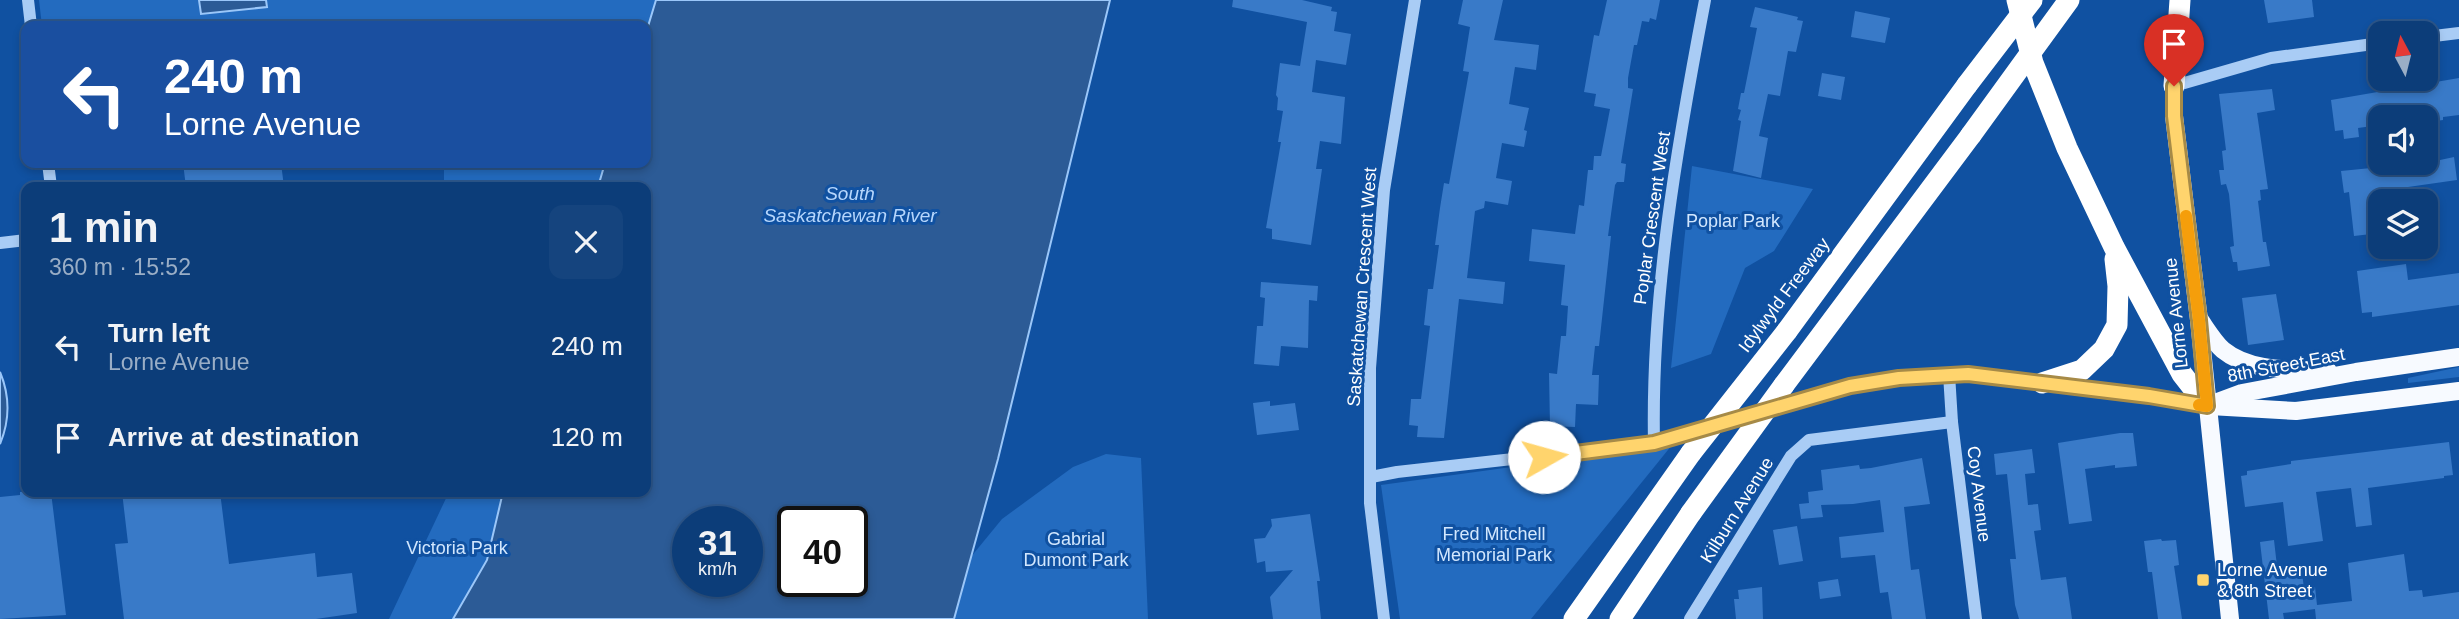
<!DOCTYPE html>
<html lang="en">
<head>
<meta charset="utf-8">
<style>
  body { margin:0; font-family:Arial,sans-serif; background:#15447e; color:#f1f3f6; height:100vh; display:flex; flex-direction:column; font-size:26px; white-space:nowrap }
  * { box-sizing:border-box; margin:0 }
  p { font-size:23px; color:#9aaec6 }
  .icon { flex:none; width:38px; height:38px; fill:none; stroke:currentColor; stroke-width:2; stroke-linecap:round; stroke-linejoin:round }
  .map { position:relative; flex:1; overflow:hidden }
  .sheet { position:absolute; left:21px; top:182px; width:630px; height:315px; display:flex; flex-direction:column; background:#0c3d79; border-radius:14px; box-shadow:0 4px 10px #0003,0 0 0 2px #2c568a }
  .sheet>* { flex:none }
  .hud { position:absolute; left:21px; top:21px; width:630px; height:147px; border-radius:14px; box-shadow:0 4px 10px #0003,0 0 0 2px #2c568a; background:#1a4fa0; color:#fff; overflow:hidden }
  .needle { width:46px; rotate:353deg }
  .controls { position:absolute; left:2368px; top:21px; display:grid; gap:14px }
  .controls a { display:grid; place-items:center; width:70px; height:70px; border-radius:14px; background:#0c3d79; box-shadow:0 4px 10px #0003,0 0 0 2px #2c568a; font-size:35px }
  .speed { position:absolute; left:672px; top:506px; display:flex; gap:14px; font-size:35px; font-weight:700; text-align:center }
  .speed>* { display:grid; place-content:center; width:91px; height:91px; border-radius:50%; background:#0c3d79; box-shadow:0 4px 10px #0003,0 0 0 2px #2c568a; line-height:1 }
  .speed small { font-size:18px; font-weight:400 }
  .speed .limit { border:4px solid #111; border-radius:10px; background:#fff; color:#111 }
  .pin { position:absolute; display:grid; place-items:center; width:60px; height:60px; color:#fff; margin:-72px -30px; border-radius:50% 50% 50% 0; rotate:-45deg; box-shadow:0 0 7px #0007 }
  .pin .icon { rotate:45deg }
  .me { position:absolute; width:77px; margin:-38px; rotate:83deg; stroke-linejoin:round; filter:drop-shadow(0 0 5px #0008) }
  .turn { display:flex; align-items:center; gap:24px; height:147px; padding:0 28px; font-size:32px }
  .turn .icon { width:91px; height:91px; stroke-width:2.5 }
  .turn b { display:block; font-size:49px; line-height:60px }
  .round { display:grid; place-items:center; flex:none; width:74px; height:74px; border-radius:14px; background:#15447e }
  .summary { display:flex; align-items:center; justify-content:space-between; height:119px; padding:0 28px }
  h1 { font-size:42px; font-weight:700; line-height:52px }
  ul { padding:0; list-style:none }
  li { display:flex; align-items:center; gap:21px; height:91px; padding:0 28px }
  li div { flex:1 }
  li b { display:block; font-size:26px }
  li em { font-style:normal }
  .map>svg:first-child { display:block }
  .green { fill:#236bbf }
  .water { fill:#2c5b96; stroke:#9bc7f9; stroke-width:2; fill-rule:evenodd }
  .building { fill:#397ac8 }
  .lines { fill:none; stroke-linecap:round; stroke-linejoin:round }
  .minor { stroke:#a9ccf5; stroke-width:12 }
  .major { stroke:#f7faff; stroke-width:18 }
  .highway { stroke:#fff; stroke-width:21 }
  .highway-bridge { stroke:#fff; stroke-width:21 }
  .route-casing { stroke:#a68a47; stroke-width:18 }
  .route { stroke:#ffd46d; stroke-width:12 }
  .slow { stroke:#f59e0b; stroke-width:12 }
  .poi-dot { fill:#ffd46d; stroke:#1051a1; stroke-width:2.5 }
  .labels { text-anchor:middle; stroke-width:6; stroke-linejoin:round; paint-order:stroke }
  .street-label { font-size:18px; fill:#fff; stroke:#1051a1 }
  .park-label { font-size:18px; fill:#d2e7fe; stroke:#1051a1 }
  .poi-label { font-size:18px; fill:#fff; stroke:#1051a1; text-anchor:start }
  .water-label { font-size:19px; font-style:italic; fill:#b6d6fc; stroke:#1051a1 }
</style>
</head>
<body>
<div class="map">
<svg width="2459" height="619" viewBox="0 0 2459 619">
  <rect width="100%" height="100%" fill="#1051a1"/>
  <g class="green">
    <path d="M39,0H656L646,33V26H42Z"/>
    <path d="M444,163H605L598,187H444Z"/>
    <path d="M1692,166L1813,189L1774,251L1745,268L1711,354L1671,368Z"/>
    <path d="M2459,367V377L2408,383V378Z"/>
    <path d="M1672,445L1531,619H1400L1381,485Z"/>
    <path d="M1106,454L1141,458L1148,619H954L970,558L1002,519L1073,467Z"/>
    <path d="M449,492H503L487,560L453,619H389Z"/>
  </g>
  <g class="water">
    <path d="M199,0H266L267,7L201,14Z"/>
    <path d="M656,0H1110L998,459L954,619H453L487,560L503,492H646V187H598L605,163H646V33ZM688,522H747V581H688ZM793,522H852V581H793Z"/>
    <path d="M0,372C10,396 10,420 0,444Z"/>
  </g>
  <g class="building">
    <path d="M1233,0H1302L1332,7L1331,11L1337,12L1334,31L1351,34L1346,65L1316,60L1312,92L1345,97L1341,144L1320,141L1316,169H1322L1311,245L1272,239V229L1266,228L1281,142H1278L1283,111L1277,110L1278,98L1276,95L1280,63L1300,66L1307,22L1232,7Z"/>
    <path d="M1463,0H1503L1494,40L1539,45L1536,70L1515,67L1509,104L1529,108L1524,130L1527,131L1524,147L1502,143L1496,178L1512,181L1508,205L1485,201L1484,208L1475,211L1467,278L1505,282L1503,304L1459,299L1444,438L1417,437L1418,426L1409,425L1411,399H1421L1430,326L1424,325L1428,289H1433L1439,245H1435L1440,208L1444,183L1449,184L1469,72L1463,71L1470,27L1458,24Z"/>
    <path d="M1607,0H1660L1656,20L1650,18L1649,22L1642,21L1637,45H1634L1628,78V88L1633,89L1621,163L1626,164L1624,182H1617L1615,185L1608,236H1611L1599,346H1595L1592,375H1599L1598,405L1576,404L1575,427L1550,426L1549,373L1557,374L1561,336H1566L1568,306L1561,305L1565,265L1529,261L1532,229L1575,234L1579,205L1584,206L1588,170H1593L1594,156H1601L1610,109L1594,106L1596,94L1584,92L1594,35L1599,36Z"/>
    <path d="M2264,0H2312L2314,17L2268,23Z"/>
    <path d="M1755,7L1798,17L1797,20L1803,21L1796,52L1788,51L1780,96L1768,94L1759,136L1768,138L1761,178L1733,171L1741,121L1738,120L1741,110L1738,109L1741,93H1744L1757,28L1750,27Z"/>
    <path d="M1855,11L1890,18L1885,43L1851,37Z"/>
    <path d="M1822,73L1845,77L1841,100L1818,96Z"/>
    <path d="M2459,78V115L2443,117V120L2429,122L2428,117H2380V125L2358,128L2359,137L2344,139L2343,130L2335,131L2331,100Z"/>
    <path d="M2272,89L2275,110L2257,113L2268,189L2260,190L2261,200L2258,201L2263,242H2266L2270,266L2238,271L2237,262H2233L2230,247L2234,246L2229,194L2226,184L2221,185L2219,170H2224L2222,151L2226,150L2219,94Z"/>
    <path d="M2454,157L2457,180L2380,191V233L2354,236L2349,192L2344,193L2341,171L2371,168L2370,163H2426Z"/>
    <path d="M183,163H281L284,187H186Z"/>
    <path d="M2406,264L2408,280L2459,273V305L2372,317V312L2362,313L2357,271Z"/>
    <path d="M1261,282L1318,286L1317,301L1309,300L1308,348L1281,346L1279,366L1254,364L1257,326H1263L1265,298L1260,297Z"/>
    <path d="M2276,294L2284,340L2248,345L2242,298Z"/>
    <path d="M1270,401V406L1295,403L1299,430L1257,435L1253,403Z"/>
    <path d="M2120,433H2133L2137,466L2115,468V465L2085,469L2092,521L2069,524L2058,443Z"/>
    <path d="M2449,442L2453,475L2444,476V478L2368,488L2372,525L2356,527L2351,488L2316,492L2323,541L2288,546L2283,502L2245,507L2241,476L2247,475V471L2291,464V461Z"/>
    <path d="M2032,449L2035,473L2025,474L2028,505L2038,504L2041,530L2034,531L2041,580L2066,577L2072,619H2019L2015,605L2010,559H2016L2007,474L1996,475L1994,454Z"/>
    <path d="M1922,458L1930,504L1904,507L1911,570L1919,569L1926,619H1892L1888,592L1880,593L1875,555L1841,558L1839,537L1884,532L1880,500L1853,504L1821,505L1823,517L1801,519L1799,504L1809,503L1808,492L1823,490L1821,470L1859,465L1860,469L1871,468Z"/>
    <path d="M20,492H51L66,615L0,619V497L20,495Z"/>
    <path d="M122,492H220L229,564L315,553L317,577L352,573L357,613L316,619H124L115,544L128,543Z"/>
    <path d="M1310,514L1320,581H1317L1321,619H1273L1270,597L1293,570L1266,572L1265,561L1257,563L1254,539L1265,538L1272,526L1271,519Z"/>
    <path d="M1797,526L1803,561L1779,565L1773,530Z"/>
    <path d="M2161,539L2162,541L2176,540L2179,565L2174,566L2182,619H2158L2152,572H2148L2144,541Z"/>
    <path d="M2274,540L2278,575L2302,572L2304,589L2315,587L2317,605L2352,601L2348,563L2404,554L2409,591L2422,590L2423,597L2459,592V619H2316L2315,609L2283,613L2284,619H2269L2260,542Z"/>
    <path d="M1838,579L1841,596L1820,599L1818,582Z"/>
    <path d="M1762,587L1763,619H1736L1734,599H1739L1738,590Z"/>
  </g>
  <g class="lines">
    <g class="minor">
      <path d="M28,0L31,26"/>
      <path d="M2426,37L2459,33"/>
      <path d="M2174,86L2271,58L2380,43"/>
      <path d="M48,163L51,187"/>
      <path d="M0,243L26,240"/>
      <path d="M1949,374L1952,422L1976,619"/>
      <path d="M1654,443C1651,294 1677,146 1705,0"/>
      <path d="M1371,477L1397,472L1654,443L1850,386L1899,378L1968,374L2149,396L2207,406"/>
      <path d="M1384,619L1370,503V368L1384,190L1415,0"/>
      <path d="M1690,619L1791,456L1809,440L1952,422"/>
    </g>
    <g class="major">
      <path d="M2174,86V116L2199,320L2230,619"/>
      <path d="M2200,320C2207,330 2214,342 2223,350C2251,373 2294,369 2328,371"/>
      <path d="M2207,406L2242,393L2356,372L2459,357"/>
      <path d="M2210,406L2296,411L2459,391"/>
    </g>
    <g class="highway">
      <path d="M2017,0L2033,63L2067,148L2114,247L2182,374L2207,406"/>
      <path d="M2174,86L2180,0"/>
      <path d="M1787,331L1967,85"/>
      <path d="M2042,383L2082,370L2104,349L2117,325L2118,286L2115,259"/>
      <path d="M1784,385L1971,135"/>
      <path d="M1574,619L1691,453"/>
      <path d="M1620,619L1691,513"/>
    </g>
    <g class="highway-bridge">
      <path d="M1967,85L2032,0"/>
      <path d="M1971,135L2069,0"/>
      <path d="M1691,453L1787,331"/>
      <path d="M1691,513L1784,385"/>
    </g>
  </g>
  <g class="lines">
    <g class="route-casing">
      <path id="route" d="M1544,457L1654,443L1850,386L1899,378L1968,374L2149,396L2207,406L2199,320L2174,116V86"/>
    </g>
    <use href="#route" class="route"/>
    <path class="slow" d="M2186,216L2199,320L2207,406L2199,405"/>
  </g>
  <rect class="poi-dot" x="2196" y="573" width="14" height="14" rx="3.5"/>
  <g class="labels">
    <g class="street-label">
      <text transform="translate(1652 218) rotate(-82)" y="6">Poplar Crescent West</text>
      <text transform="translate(1362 287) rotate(-86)" y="6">Saskatchewan Crescent West</text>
      <text transform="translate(1784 295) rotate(-53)" y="6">Idylwyld Freeway</text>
      <text transform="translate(2176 313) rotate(-96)" y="6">Lorne Avenue</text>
      <text transform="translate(2286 365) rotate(-11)" y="6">8th Street East</text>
      <text transform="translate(1979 494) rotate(83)" y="6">Coy Avenue</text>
      <text transform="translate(1737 510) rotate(-58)" y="6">Kilburn Avenue</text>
    </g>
    <g class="park-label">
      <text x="1733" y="227">Poplar Park</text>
      <text x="1494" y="540">Fred Mitchell<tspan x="1494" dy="21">Memorial Park</tspan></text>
      <text x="1076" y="545">Gabrial<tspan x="1076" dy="21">Dumont Park</tspan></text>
      <text x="457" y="554">Victoria Park</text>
    </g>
    <g class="poi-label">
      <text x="2217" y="576">Lorne Avenue<tspan x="2217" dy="21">&amp; 8th Street</tspan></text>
    </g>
    <g class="water-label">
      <text x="850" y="200">South<tspan x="850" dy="22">Saskatchewan River</tspan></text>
    </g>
  </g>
</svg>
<div class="controls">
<a><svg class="needle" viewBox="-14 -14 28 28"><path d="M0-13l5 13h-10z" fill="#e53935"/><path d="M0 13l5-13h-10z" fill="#9aaec6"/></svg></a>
<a><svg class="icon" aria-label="sound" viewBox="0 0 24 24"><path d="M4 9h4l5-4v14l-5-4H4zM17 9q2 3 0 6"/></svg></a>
<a><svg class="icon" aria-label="layers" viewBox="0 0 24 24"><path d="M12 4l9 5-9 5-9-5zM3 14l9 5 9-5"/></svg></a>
</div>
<div class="speed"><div>31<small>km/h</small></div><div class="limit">40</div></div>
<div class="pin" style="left:2174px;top:86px;background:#d93025"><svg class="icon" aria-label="arrive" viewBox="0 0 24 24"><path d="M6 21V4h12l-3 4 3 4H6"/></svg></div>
<svg class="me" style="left:1544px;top:457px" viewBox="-20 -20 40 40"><circle r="19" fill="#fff"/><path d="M0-13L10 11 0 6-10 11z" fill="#ffd46d"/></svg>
<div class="hud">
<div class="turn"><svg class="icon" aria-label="left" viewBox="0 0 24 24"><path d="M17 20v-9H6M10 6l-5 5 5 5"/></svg><div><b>240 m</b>Lorne Avenue</div></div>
</div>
<section class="sheet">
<div class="summary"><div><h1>1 min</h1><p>360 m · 15:52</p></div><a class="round"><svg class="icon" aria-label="close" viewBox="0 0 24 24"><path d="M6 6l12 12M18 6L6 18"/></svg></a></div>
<ul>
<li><svg class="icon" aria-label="left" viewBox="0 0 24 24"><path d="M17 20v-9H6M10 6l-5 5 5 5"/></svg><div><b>Turn left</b><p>Lorne Avenue</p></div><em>240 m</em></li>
<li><svg class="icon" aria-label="arrive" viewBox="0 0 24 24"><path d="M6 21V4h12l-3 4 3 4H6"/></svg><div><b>Arrive at destination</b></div><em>120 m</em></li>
</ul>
</section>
</div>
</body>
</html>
